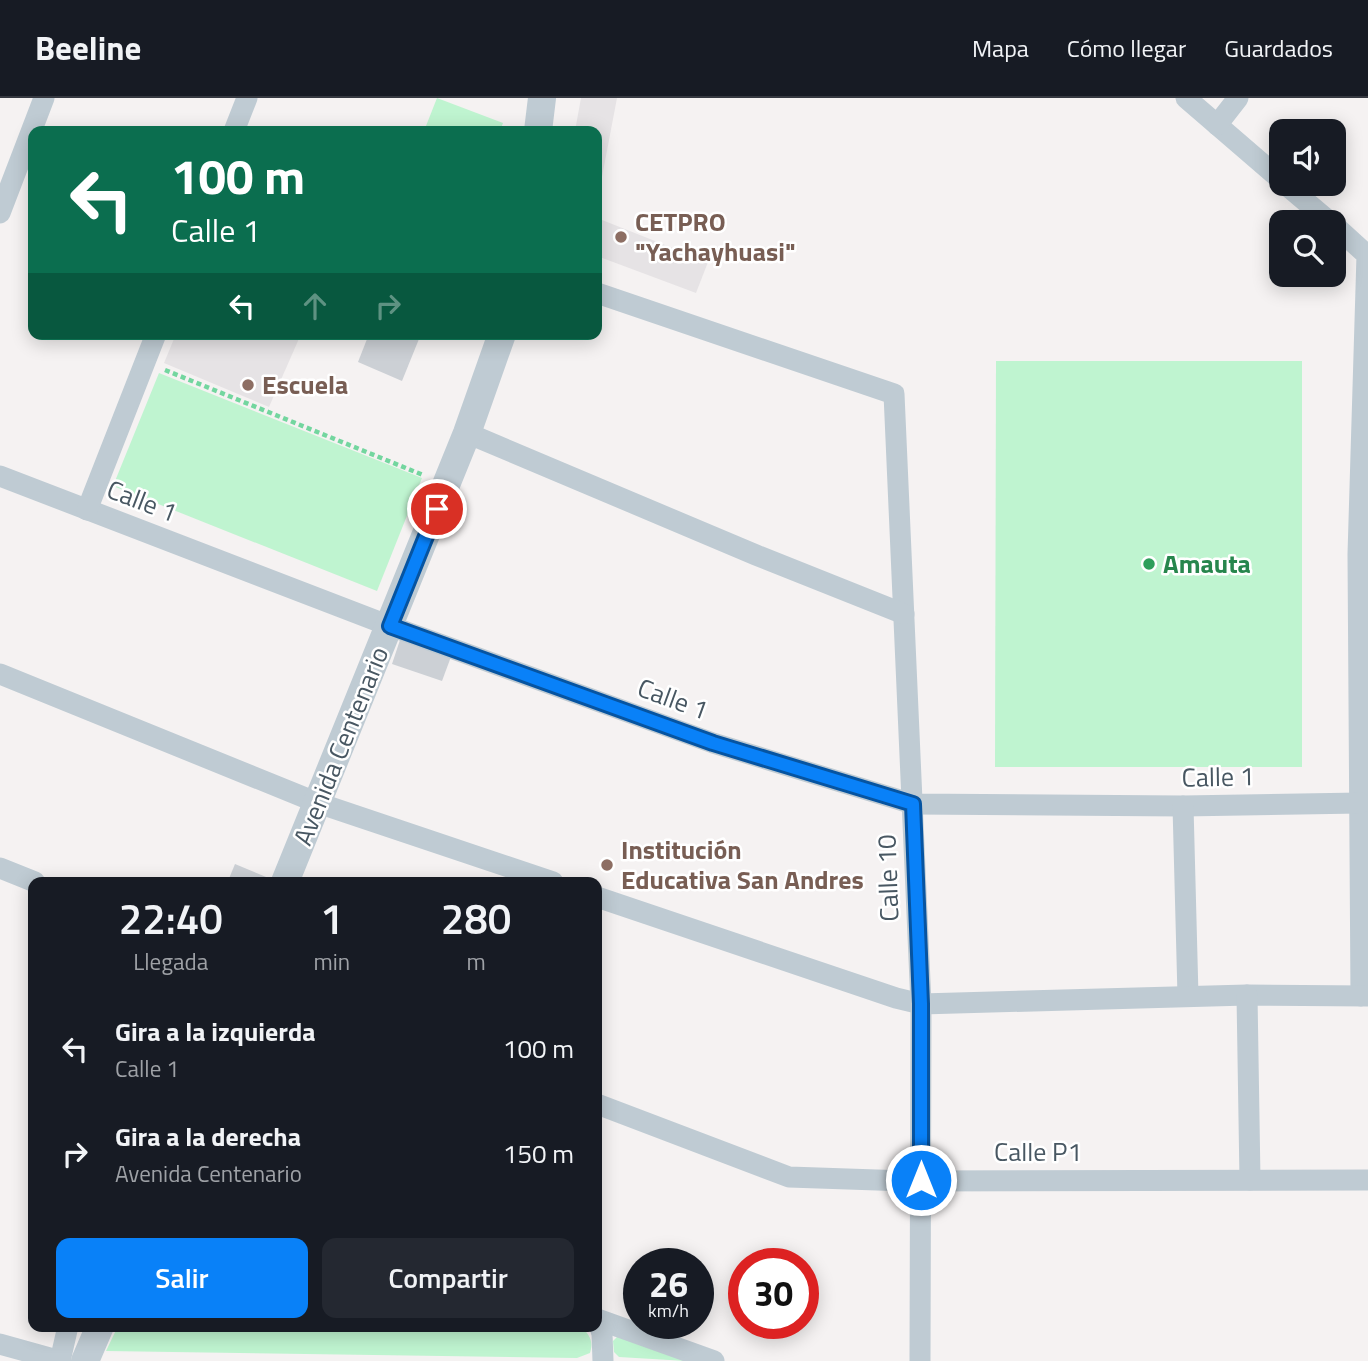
<!DOCTYPE html>
<html lang="es">
<head>
<meta charset="utf-8">
<style>
  body { margin:0; font-family:"Titillium Web",sans-serif; background:#242831; color:#f1f3f6; height:100vh; display:flex; flex-direction:column; font-size:26px; white-space:nowrap }
  * { box-sizing:border-box; margin:0 }
  p { font-size:23px; color:#9ea1a6 }
  .icon { flex:none; width:38px; height:38px; fill:none; stroke:currentColor; stroke-width:2; stroke-linecap:round; stroke-linejoin:round }
  .map { position:relative; flex:1; overflow:hidden }
  .drawer { position:absolute; left:28px; top:779px; width:574px; height:455px; display:flex; flex-direction:column; background:#171b24; border-radius:14px; box-shadow:0 4px 18px #0003 }
  .drawer>* { flex:none }
  .banner { position:absolute; left:28px; top:28px; width:574px; height:214px; border-radius:14px; box-shadow:0 4px 18px #0003; background:#0b6e4f; color:#fff; overflow:hidden }
  .controls { position:absolute; left:1269px; top:21px; display:grid; gap:14px }
  .controls a { display:grid; place-items:center; width:77px; height:77px; border-radius:14px; background:#171b24; box-shadow:0 4px 18px #0003; font-size:35px }
  .speed { position:absolute; left:623px; top:1150px; display:flex; gap:14px; font-size:35px; font-weight:700; text-align:center }
  .speed>* { display:grid; place-content:center; width:91px; height:91px; border-radius:50%; background:#171b24; box-shadow:0 4px 18px #0003; line-height:1 }
  .speed small { font-size:18px; font-weight:400 }
  .speed .limit { border:10px solid #d22; background:#fff; color:#111 }
  .pin { position:absolute; display:grid; place-items:center; width:60px; height:60px; color:#fff; margin:-30px; border:4px solid #fff; border-radius:50%; box-shadow:0 2px 7px #0007 }
  .me { position:absolute; width:77px; margin:-38px; rotate:0deg; stroke-linejoin:round; filter:drop-shadow(0 0 5px #0008) }
  .turn { display:flex; align-items:center; gap:24px; height:147px; padding:0 28px; font-size:32px }
  .turn .icon { width:91px; height:91px; stroke-width:2.5 }
  .turn b { display:block; font-size:49px; line-height:60px }
  .lanes { display:flex; align-items:center; height:66px; padding:0 28px; background:#0003; justify-content:center; gap:35px; direction:ltr }
  .lanes .off { opacity:.35 }
  .eta { display:flex; justify-content:space-evenly; align-items:center; height:119px; text-align:center }
  .eta b { font-size:42px; font-weight:600; line-height:49px }
  .action { display:flex; gap:14px; margin-top:auto; padding:14px 28px }
  .action a { flex:1; height:80px; border-radius:14px; background:#0981f8; color:#fff; font-size:28px; font-weight:600; line-height:80px; text-align:center }
  .action a+a { background:#242831; color:#f1f3f6 }
  ul { padding:0; list-style:none }
  li { display:flex; align-items:center; gap:21px; height:105px; padding:0 28px }
  li div { flex:1 }
  li b { display:block; font-size:26px }
  li em { font-style:normal }
  header { display:flex; align-items:center; gap:42px; box-sizing:border-box; height:98px; padding:0 35px; background:#171b24; border-bottom:2px solid #363941 }
  header strong { font-size:33px }
  nav { display:flex; gap:38px; margin-inline-start:auto; font-size:24px }
  .map>svg:first-child { display:block }
  .education { fill:#e6e3e5 }
  .green { fill:#bff4d0 }
  .building { fill:#ccd0d5 }
  .lines { fill:none; stroke-linecap:round; stroke-linejoin:round }
  .path { stroke:#73d69f; stroke-width:4.5; stroke-dasharray:5 3.5; stroke-linecap:butt }
  .minor { stroke:#bfcbd3; stroke-width:21 }
  .tertiary { stroke:#bfcbd3; stroke-width:28 }
  .route-casing { stroke:#0654a1; stroke-width:18 }
  .route { stroke:#0981f8; stroke-width:12 }
  .education-dot { fill:#8d6e63; stroke:#fff; stroke-width:2.5 }
  .leisure-dot { fill:#2e9e5b; stroke:#fff; stroke-width:2.5 }
  .labels { text-anchor:middle; stroke-width:5; stroke-linejoin:round; paint-order:stroke }
  .education-label { font-size:26px; font-weight:bold; fill:#785e54; stroke:#fff; text-anchor:start }
  .street-label { font-size:26px; fill:#485762; stroke:#fff }
  .leisure-label { font-size:26px; font-weight:bold; fill:#27864d; stroke:#fff; text-anchor:start }
</style>
</head>
<body>
<header>
<strong>Beeline</strong>
<nav><a>Mapa</a><a>Cómo llegar</a><a>Guardados</a></nav>
</header>
<div class="map">
<svg width="1368" height="1263" viewBox="0 0 1368 1263">
  <rect width="100%" height="100%" fill="#f5f2f2"/>
  <g class="education">
    <path d="M581,0H617L597,105V33H575Z"/>
    <path d="M597,120L708,164L696,195L597,158Z"/>
    <path d="M176,236H301L269,309L164,265Z"/>
  </g>
  <g class="green">
    <path d="M437,0L503,25L500,33H424Z"/>
    <path d="M996,263H1302V669H995Z"/>
    <path d="M159,275L422,380L377,493L113,388Z"/>
    <path d="M118,1228H581C589,1237 594,1242 590,1255L577,1260L106,1253Z"/>
    <path d="M618,1238L686,1263L619,1259L614,1254L613,1243Z"/>
  </g>
  <g class="building">
    <path d="M369,236H421L402,283L358,264Z"/>
    <path d="M401,539L452,556L442,583L392,566Z"/>
    <path d="M235,766L271,781L270,784L228,783Z"/>
  </g>
  <g class="lines">
    <path class="path" d="M165,272L423,377"/>
    <g class="minor">
      <path d="M1186,0L1281,82"/>
      <path d="M1217,27L1238,0"/>
      <path d="M234,33L247,0"/>
      <path d="M1285,86L1330,124"/>
      <path d="M0,115L44,0"/>
      <path d="M1334,127L1367,157L1358,456L1361,898"/>
      <path d="M597,195L894,296L921,906L920,1263"/>
      <path d="M467,335L756,457L904,516"/>
      <path d="M0,378L390,528L713,645L913,706L1183,708L1360,705"/>
      <path d="M87,412L156,236"/>
      <path d="M0,576L318,705L553,784"/>
      <path d="M1183,708L1188,898"/>
      <path d="M0,770L35,784"/>
      <path d="M597,799L896,900L921,906L1247,897L1368,898"/>
      <path d="M1247,897L1250,1082"/>
      <path d="M597,1006L789,1079L906,1083L1368,1082"/>
      <path d="M597,1221L714,1263"/>
      <path d="M598,1222L602,1236L603,1263"/>
      <path d="M0,1246L61,1263"/>
      <path d="M60,1263L68,1228"/>
    </g>
    <g class="tertiary">
      <path d="M538,33L542,0"/>
      <path d="M285,784L467,335L502,236"/>
      <path d="M85,1263L100,1228"/>
    </g>
  </g>
  <g class="lines">
    <g class="route-casing">
      <path id="route" d="M437,411L390,528L713,645L913,706L921,906V1082"/>
    </g>
    <use href="#route" class="route"/>
  </g>
  <g class="education-dot">
    <circle cx="621" cy="139" r="7"/>
    <circle cx="248" cy="287" r="7"/>
    <circle cx="607" cy="767" r="7"/>
  </g>
  <circle class="leisure-dot" cx="1149" cy="466" r="7"/>
  <g class="labels">
    <g class="education-label">
      <text x="635" y="133">CETPRO<tspan x="635" dy="30">"Yachayhuasi"</tspan></text>
      <text x="262" y="296">Escuela</text>
      <text x="621" y="761">Institución<tspan x="621" dy="30">Educativa San Andres</tspan></text>
    </g>
    <g class="street-label">
      <text transform="translate(142 403) rotate(21)" y="9">Calle 1</text>
      <text transform="translate(673 601) rotate(20)" y="9">Calle 1</text>
      <text transform="translate(341 648) rotate(-68)" y="9">Avenida Centenario</text>
      <text transform="translate(1218 679) rotate(-1)" y="9">Calle 1</text>
      <text transform="translate(888 780) rotate(-92)" y="9">Calle 10</text>
      <text x="1038" y="1063">Calle P1</text>
    </g>
    <g class="leisure-label">
      <text x="1163" y="475">Amauta</text>
    </g>
  </g>
</svg>
<div class="controls">
<a><svg class="icon" aria-label="sound" viewBox="0 0 24 24"><path d="M4 9h4l5-4v14l-5-4H4zM17 9q2 3 0 6"/></svg></a>
<a><svg class="icon" aria-label="search" viewBox="0 0 24 24"><circle cx="10" cy="10" r="6"/><path d="M15 15l6 6"/></svg></a>
</div>
<div class="speed"><div>26<small>km/h</small></div><div class="limit">30</div></div>
<div class="pin" style="left:437px;top:411px;background:#d93025"><svg class="icon" aria-label="arrive" viewBox="0 0 24 24"><path d="M6 21V4h12l-3 4 3 4H6"/></svg></div>
<svg class="me" style="left:921px;top:1082px" viewBox="-20 -20 40 40"><circle r="17" fill="#0981f8" stroke="#fff" stroke-width="3"/><path d="M0-11L8 9 0 5-8 9z" fill="#fff"/></svg>
<div class="banner">
<div class="turn"><svg class="icon" aria-label="left" viewBox="0 0 24 24"><path d="M17 20v-9H6M10 6l-5 5 5 5"/></svg><div><b>100 m</b>Calle 1</div></div>
<div class="lanes"><svg class="icon" aria-label="left" viewBox="0 0 24 24"><path d="M17 20v-9H6M10 6l-5 5 5 5"/></svg><svg class="icon off" aria-label="ahead" viewBox="0 0 24 24"><path d="M12 20V5M6 11l6-6 6 6"/></svg><svg class="icon off" aria-label="right" viewBox="0 0 24 24"><path d="M7 20v-9h11M14 6l5 5-5 5"/></svg></div>
</div>
<section class="drawer">
<div class="eta">
<div><b>22:40</b><p>Llegada</p></div>
<div><b>1</b><p>min</p></div>
<div><b>280</b><p>m</p></div>
</div>
<ul>
<li><svg class="icon" aria-label="left" viewBox="0 0 24 24"><path d="M17 20v-9H6M10 6l-5 5 5 5"/></svg><div><b>Gira a la izquierda</b><p>Calle 1</p></div><em>100 m</em></li>
<li><svg class="icon" aria-label="right" viewBox="0 0 24 24"><path d="M7 20v-9h11M14 6l5 5-5 5"/></svg><div><b>Gira a la derecha</b><p>Avenida Centenario</p></div><em>150 m</em></li>
</ul>
<div class="action"><a>Salir</a><a>Compartir</a></div>
</section>
</div>
</body>
</html>
